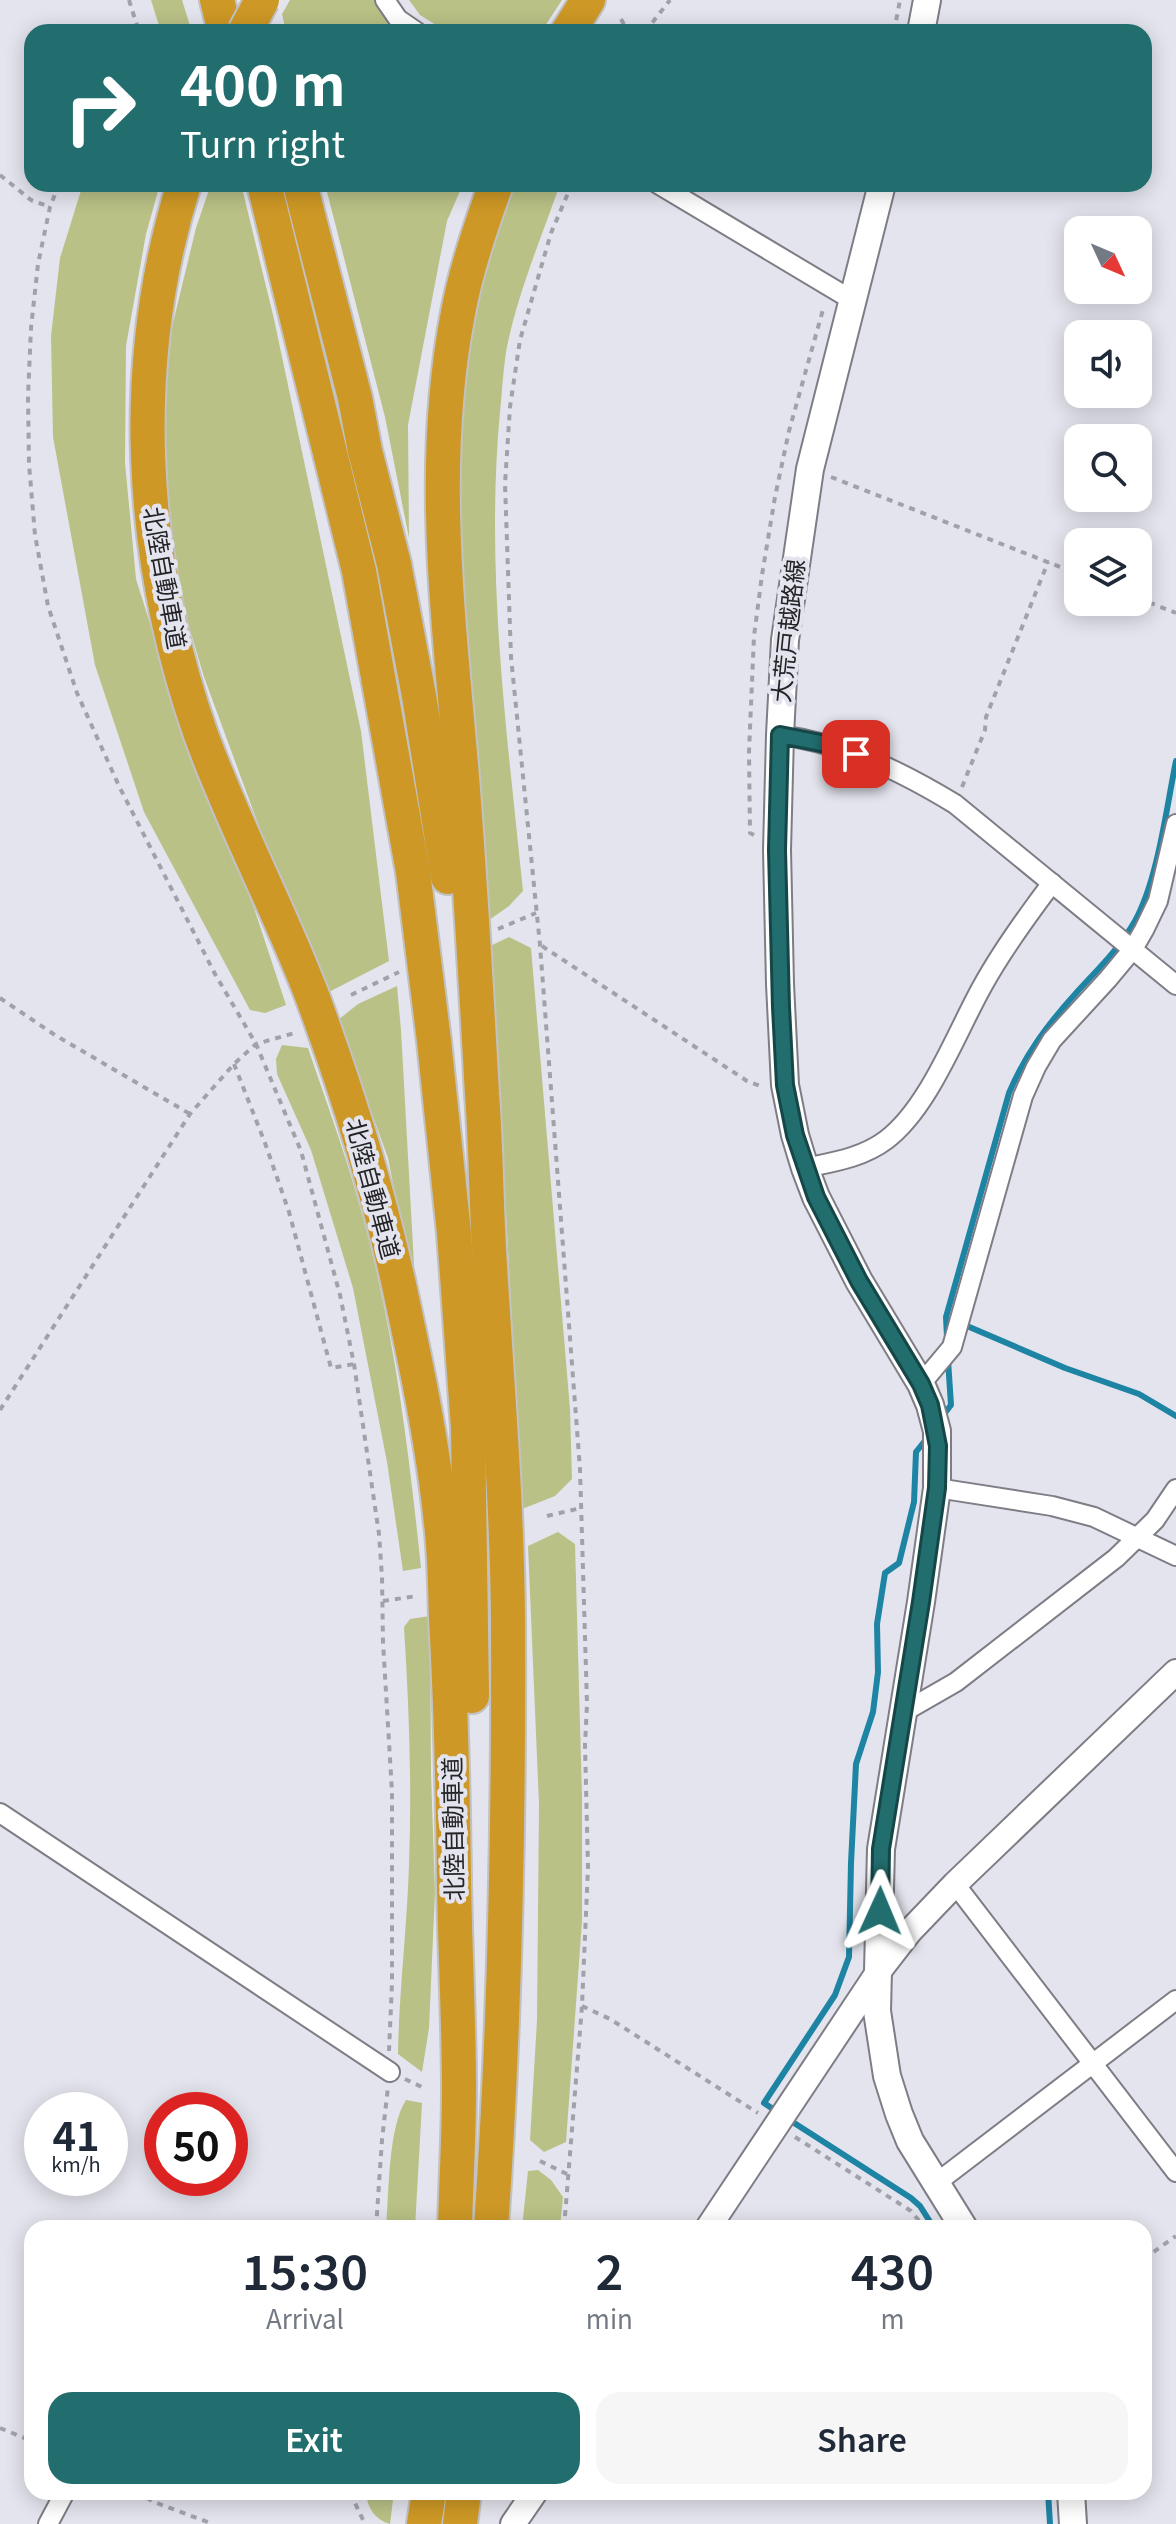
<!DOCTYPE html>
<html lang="en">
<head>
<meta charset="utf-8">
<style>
  body { margin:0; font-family:Georgia,"Noto Sans JP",serif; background:#f6f6f7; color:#1f2937; height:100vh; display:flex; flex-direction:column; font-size:30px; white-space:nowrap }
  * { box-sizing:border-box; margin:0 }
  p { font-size:26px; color:#747a83 }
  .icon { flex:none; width:44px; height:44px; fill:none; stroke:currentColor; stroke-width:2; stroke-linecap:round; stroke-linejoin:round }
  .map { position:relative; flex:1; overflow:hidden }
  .side { position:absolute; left:24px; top:2220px; width:1128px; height:280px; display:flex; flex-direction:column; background:#fff; border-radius:24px; box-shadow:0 4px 20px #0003 }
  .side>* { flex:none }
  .banner { position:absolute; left:24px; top:24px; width:1128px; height:168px; border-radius:24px; box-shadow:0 4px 20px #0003; background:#226d6e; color:#fff; overflow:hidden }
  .needle { width:52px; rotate:134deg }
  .tools { position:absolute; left:1064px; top:216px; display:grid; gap:16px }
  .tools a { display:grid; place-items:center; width:88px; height:88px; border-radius:16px; background:#fff; box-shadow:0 4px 20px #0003; font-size:40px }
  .speed { position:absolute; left:24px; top:2092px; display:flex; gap:16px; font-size:40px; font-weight:700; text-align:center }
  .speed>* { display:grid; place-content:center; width:104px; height:104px; border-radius:50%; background:#fff; box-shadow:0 4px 20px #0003; line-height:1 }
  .speed small { font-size:20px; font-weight:400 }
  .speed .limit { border:12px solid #d22; background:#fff; color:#111 }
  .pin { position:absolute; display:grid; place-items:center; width:68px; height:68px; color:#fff; margin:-34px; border-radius:16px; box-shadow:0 4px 12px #0006 }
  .me { position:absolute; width:88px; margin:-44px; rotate:1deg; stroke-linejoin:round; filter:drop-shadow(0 0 6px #0008) }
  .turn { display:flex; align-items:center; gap:28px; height:168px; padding:0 24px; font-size:36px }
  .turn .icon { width:104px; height:104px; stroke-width:2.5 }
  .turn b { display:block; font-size:56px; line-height:68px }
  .eta { display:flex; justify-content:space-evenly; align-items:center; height:136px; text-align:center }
  .eta b { font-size:48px; font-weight:600; line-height:56px }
  .primary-button { display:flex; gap:16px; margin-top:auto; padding:16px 24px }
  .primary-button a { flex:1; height:92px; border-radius:24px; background:#226d6e; color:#fff; font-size:32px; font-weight:600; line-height:92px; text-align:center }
  .primary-button a+a { background:#f6f6f7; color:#1f2937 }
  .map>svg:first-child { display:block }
  .green { fill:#b9c186 }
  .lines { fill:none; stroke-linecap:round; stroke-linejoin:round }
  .stream { stroke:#1e84a4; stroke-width:6 }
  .minor-casing { stroke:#7e7d86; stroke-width:22 }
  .tertiary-casing { stroke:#7e7d86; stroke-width:28 }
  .secondary-casing { stroke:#7e7d86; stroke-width:30 }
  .motorway-casing { stroke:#c2c2c3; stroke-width:38 }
  .path { stroke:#a1a1a9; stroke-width:4; stroke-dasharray:6 6; stroke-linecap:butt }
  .minor { stroke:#fff; stroke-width:18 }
  .tertiary { stroke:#fff; stroke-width:24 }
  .secondary { stroke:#fff; stroke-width:26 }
  .motorway { stroke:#cd9825; stroke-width:34 }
  .motorway-bridge-casing { stroke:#c2c2c3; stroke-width:38; stroke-linecap:butt }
  .motorway-bridge { stroke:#cd9825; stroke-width:34 }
  .route-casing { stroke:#164748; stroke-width:20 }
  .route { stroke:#226d6e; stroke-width:14 }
  .labels { text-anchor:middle; stroke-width:8; stroke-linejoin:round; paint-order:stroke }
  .street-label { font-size:24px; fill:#242427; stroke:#e4e4ee }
</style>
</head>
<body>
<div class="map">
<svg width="1176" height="2524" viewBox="0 0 1176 2524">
  <rect width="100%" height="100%" fill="#e4e4ee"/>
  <g class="green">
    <path d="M151,0H182L192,32H161Z"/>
    <path d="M290,0H374L395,32H286L282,14Z"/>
    <path d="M409,0H562L541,32H447L420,15Z"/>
    <path d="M83,184H160L146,234L126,346L125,463L136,579L192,757L254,908L286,1005L265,1013L250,1010L144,812L95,665L53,437L51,336L60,258Z"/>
    <path d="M211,184H241L274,319L361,731L389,961L325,994L257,821L204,677L175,579L165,482V401L172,327L196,228Z"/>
    <path d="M325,184H463L447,221L408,425L409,538L385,417Z"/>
    <path d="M510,184H560C541,239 517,294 506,352C503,372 502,392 500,412C485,572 507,733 523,891L509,906L482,925L452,474L470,312Z"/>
    <path d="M509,937L531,948L570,1409L572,1479L555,1496L522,1509L505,1193L486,948Z"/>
    <path d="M397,986L401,1030L416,1301L388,1158L338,1020L358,1004Z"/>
    <path d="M282,1045L308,1048C325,1099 344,1149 358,1200C393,1320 408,1444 421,1568L403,1571L387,1462L353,1288L311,1150L277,1074L276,1059Z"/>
    <path d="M558,1532L575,1544L582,1796V1921L566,2142L544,2152L530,2140L537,2020L539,1804L528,1546Z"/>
    <path d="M430,1616L431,1774L435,1893L429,2028L422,2072L398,2054C399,1991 407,1928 409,1865C412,1785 409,1706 404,1627L410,1619Z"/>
    <path d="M406,2100L422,2103L415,2228H386C389,2193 388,2128 406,2100Z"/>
    <path d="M538,2170L551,2180L563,2197L560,2228H522L528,2171Z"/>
    <path d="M366,2492H394L390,2524C375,2520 367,2508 366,2492Z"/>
  </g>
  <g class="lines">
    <g class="stream">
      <path d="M960,1323L1065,1368L1139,1394L1176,1416"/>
      <path d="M947,1337L946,1317L1009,1093C1026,1053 1048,1024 1077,992C1098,969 1119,949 1135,921C1158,879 1166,810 1176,761"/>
      <path d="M941,1418L951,1405L948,1360"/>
      <path d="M779,2113L764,2103L835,1995L849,1957L851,1863L856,1764L873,1712L878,1672L877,1624L885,1573L899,1563L914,1502L916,1452L928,1437"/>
      <path d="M788,2119L911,2198L920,2206L934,2228"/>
      <path d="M1048,2492L1050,2524"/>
    </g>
    <g class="minor-casing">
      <g id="minor">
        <path d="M385,0L398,19L417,32"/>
        <path d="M658,184L852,300"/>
        <path d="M780,735C845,744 899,770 955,804L1176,985"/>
        <path d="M805,1168C833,1162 862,1158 886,1140C929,1108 957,1031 983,985C1003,949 1027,916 1052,883"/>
        <path d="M921,1384L952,1347L1023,1096L1036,1067L1052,1040L1108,979L1133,949L1144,930L1158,901L1176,824"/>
        <path d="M937,1488L1052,1506L1094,1517L1176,1556"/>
        <path d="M902,1713L956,1682L1116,1558L1155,1520L1176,1489"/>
        <path d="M0,1813L390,2072"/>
        <path d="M955,1884L1176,2172"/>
        <path d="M935,2184L1176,2000"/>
        <path d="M48,2524L65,2492"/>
      </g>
    </g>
    <g class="tertiary-casing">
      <g id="tertiary">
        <path d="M708,2228L879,1971L910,1931L955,1884L1176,1672"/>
        <path d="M513,2524L535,2492"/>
      </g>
    </g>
    <g class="secondary-casing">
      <g id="secondary">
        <path d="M921,32L927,0"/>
        <path d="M882,184L810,469L785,640L780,735L777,850L780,984L785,1085L795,1135L805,1168L816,1197L859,1281L921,1384L930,1405L937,1431V1488L921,1602L881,1849L877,2011L887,2076L899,2114L910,2141L964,2228"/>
        <path d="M1071,2492L1073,2524"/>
      </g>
    </g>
    <g class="motorway-casing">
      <g id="motorway">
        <path d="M217,0L225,32"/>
        <path d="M568,32L588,0"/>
        <path d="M184,184C128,363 139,556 200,732C232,821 277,905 311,993C346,1088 377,1186 399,1285C416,1364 433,1444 441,1523C445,1555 445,1587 446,1618C451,1706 453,1793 454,1881C455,1951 459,2021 459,2091C459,2137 456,2183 455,2228"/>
        <path d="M264,184L359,571L413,872L434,1041L454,1233L468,1428L472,1696"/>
        <path d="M300,184L355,398L365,451L394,564L419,696L448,877"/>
        <path d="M491,2228C505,2026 509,1822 508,1620C507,1496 496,1372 489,1249C486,1197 486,1146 482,1094C476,984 470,874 461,765C448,615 429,462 458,313C466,269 481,226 496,184"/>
        <path d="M424,2524L429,2492"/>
        <path d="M460,2524L464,2492"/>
      </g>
    </g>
    <g class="path">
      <path d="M129,0L139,32"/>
      <path d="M621,19L628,32"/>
      <path d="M645,32L670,0"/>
      <path d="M894,32L900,0"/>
      <path d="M0,175L31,200L50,207"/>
      <path d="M59,184L50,207L38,264L31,328L28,396L29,464L35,535L48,606L77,693L119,786L215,974L256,1044L301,1151L340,1295L354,1364L379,1534L382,1577L383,1642L392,1792V1983L389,2051"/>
      <path d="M831,477L1078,574"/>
      <path d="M1138,598L1176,613"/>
      <path d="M962,787L985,730L986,717L1048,562"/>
      <path d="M754,835L750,833L749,752L754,636L762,575L775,497L789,431L824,306"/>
      <path d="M498,929L536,913"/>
      <path d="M542,946L747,1081L763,1087"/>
      <path d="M351,995L399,972"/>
      <path d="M0,998L55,1035L190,1114"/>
      <path d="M234,1064L265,1143L289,1212L331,1368L354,1364"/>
      <path d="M0,1410L190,1114L234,1064L256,1044L298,1032"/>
      <path d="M547,1516L581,1508"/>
      <path d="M383,1601L417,1596"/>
      <path d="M582,2006L610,2019L758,2113"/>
      <path d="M405,2079L424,2088"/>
      <path d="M795,2137L911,2211L925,2228"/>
      <path d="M540,2161L569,2175"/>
      <path d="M376,2228L382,2140L388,2087"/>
      <path d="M564,2228L582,2006L588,1867L585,1745L587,1704L580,1469L540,945L511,657L505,484L510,407L520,340L551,233L572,184"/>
      <path d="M1144,2259L1176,2236"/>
      <path d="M0,2428L32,2441"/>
      <path d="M136,2492L154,2502L213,2524"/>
      <path d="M353,2492L354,2501L365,2524"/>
    </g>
    <use href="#minor" class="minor"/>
    <use href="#tertiary" class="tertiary"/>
    <use href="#secondary" class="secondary"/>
    <use href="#motorway" class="motorway"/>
    <g class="motorway-bridge-casing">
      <path id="motorway-bridge" d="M245,32L262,0"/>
    </g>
    <use href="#motorway-bridge" class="motorway-bridge"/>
  </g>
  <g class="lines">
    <g class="route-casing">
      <path id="route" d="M856,754L836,746L780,735L777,850L781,1007L785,1085L795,1135L816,1197L859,1281L921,1384L930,1405L938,1446L937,1488L921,1602L881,1849L880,1911"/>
    </g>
    <use href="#route" class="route"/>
  </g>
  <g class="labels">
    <g class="street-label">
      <text transform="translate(164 578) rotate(80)" y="8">北陸自動車道</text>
      <text transform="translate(789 631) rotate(-84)" y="8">大荒戸越路線</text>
      <text transform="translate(372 1189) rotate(75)" y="8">北陸自動車道</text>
      <text transform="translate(454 1829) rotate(-91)" y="8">北陸自動車道</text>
    </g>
  </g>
</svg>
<div class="tools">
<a><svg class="needle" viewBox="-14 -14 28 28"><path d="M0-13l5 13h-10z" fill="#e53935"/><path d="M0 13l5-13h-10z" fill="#747a83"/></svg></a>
<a><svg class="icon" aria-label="sound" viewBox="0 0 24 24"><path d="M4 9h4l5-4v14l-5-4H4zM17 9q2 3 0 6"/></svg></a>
<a><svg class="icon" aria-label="search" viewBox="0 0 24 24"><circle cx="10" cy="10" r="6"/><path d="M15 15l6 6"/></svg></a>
<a><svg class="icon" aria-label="layers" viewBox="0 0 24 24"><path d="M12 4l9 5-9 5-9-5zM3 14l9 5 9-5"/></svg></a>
</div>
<div class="speed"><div>41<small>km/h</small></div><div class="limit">50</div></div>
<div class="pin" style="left:856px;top:754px;background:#d93025"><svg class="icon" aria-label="arrive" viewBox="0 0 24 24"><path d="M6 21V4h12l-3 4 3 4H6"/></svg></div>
<svg class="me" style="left:880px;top:1911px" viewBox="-20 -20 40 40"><path d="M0-17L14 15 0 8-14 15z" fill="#226d6e" stroke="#fff" stroke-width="4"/></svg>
<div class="banner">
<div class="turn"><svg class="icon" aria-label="right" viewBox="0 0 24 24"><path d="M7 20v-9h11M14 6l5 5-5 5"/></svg><div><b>400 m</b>Turn right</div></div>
</div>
<section class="side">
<div class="eta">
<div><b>15:30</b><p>Arrival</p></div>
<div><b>2</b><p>min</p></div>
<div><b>430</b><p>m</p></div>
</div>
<div class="primary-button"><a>Exit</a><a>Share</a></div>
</section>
</div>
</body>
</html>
